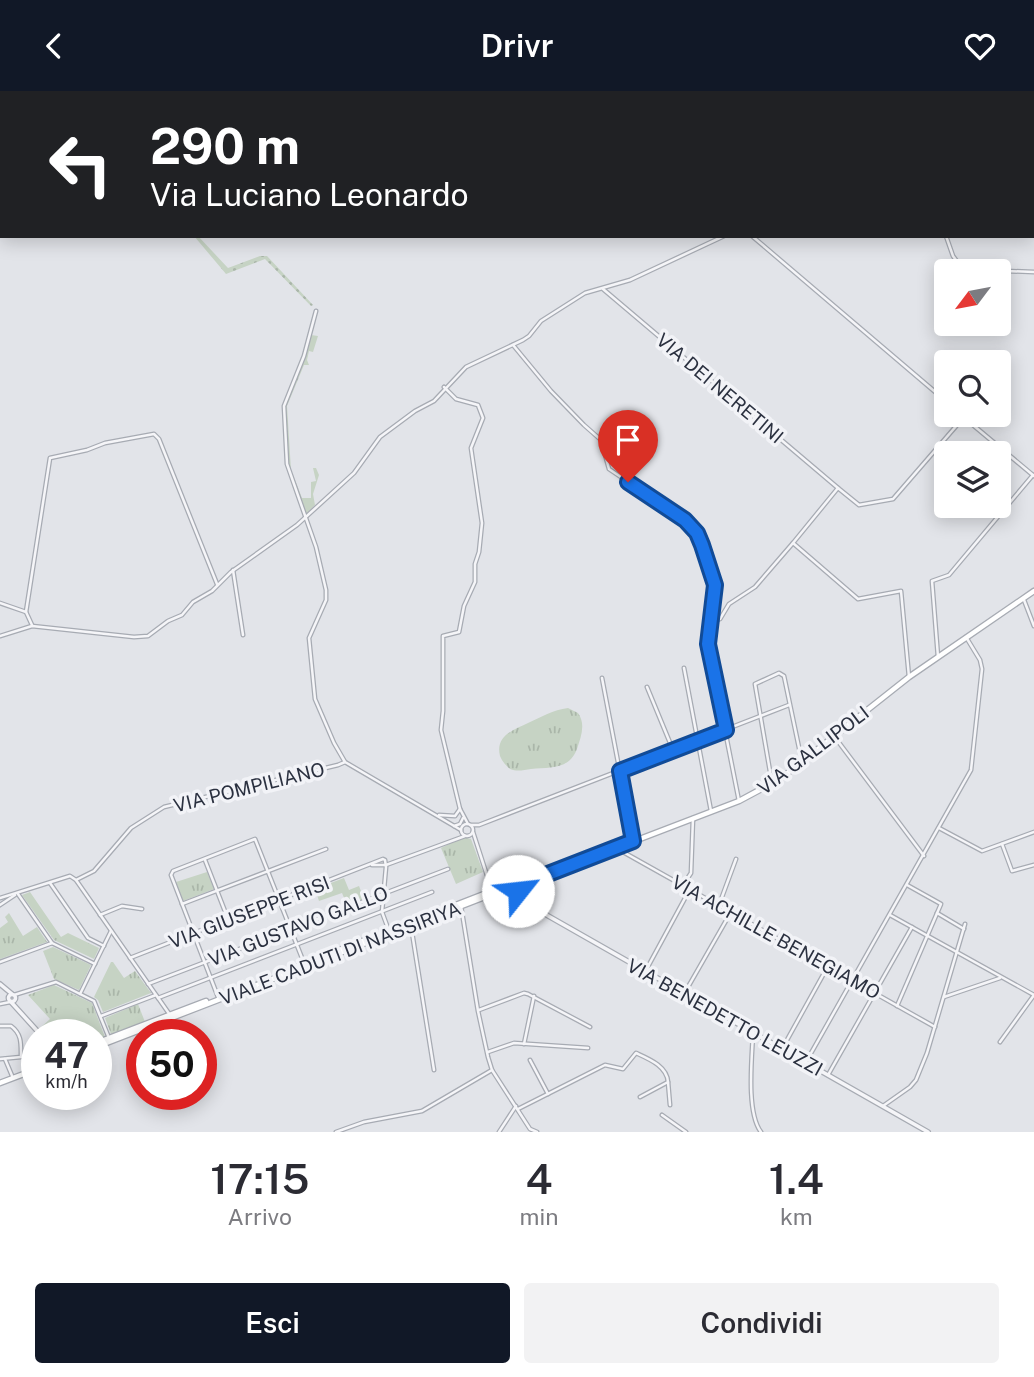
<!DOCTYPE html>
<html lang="it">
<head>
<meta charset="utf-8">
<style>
  body { margin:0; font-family:"Public Sans",sans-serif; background:#f2f2f3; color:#2b2b33; height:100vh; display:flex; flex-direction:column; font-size:26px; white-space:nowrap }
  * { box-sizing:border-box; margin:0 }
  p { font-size:23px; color:#7c7c81 }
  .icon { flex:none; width:38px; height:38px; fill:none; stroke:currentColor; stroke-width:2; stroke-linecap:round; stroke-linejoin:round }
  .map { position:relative; height:1041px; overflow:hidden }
  .drawer { display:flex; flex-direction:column; background:#fff; flex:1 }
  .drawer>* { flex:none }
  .top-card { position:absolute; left:0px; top:0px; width:1034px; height:147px; box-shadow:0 4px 18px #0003; background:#202124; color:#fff; overflow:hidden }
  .needle { width:46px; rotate:238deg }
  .controls { position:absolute; left:934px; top:168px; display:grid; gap:14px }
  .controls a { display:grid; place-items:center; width:77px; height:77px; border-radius:7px; background:#fff; box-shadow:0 4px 18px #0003; font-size:35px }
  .speed { position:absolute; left:21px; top:928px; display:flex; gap:14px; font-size:35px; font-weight:700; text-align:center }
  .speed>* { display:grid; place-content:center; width:91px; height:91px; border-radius:50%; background:#fff; box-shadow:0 4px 18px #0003; line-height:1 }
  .speed small { font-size:18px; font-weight:400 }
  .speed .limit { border:10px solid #d22; background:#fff; color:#111 }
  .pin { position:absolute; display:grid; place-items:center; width:60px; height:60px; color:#fff; margin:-72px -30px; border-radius:50% 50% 50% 0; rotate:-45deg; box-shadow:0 0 7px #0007 }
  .pin .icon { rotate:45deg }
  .me { position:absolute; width:77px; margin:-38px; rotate:61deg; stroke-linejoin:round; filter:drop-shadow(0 0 5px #0008) }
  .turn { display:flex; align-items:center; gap:24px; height:147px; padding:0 35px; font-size:32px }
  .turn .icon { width:91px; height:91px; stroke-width:2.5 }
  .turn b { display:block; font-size:49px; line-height:60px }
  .eta { display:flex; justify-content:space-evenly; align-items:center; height:119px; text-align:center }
  .eta b { font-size:42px; font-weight:600; line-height:49px }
  .cta { display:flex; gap:14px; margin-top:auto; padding:14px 35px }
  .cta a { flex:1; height:80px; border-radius:7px; background:#111827; color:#fff; font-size:28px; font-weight:600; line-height:80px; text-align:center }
  .cta a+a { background:#f2f2f3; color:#2b2b33 }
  header { display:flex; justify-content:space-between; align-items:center; height:91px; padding:0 35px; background:#111827; color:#fff; font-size:32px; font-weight:600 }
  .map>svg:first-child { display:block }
  .grass { fill:url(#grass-tufts) }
  .garden { fill:url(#garden-dots) }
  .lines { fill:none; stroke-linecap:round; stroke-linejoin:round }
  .minor-casing { stroke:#a7abb3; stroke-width:5 }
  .tertiary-casing { stroke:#a7abb3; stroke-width:6 }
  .secondary-casing { stroke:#a7abb3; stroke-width:7 }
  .minor { stroke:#f5f5f8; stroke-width:2.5 }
  .tertiary { stroke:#f5f5f8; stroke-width:3.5 }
  .secondary { stroke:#fff; stroke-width:4.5 }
  .route-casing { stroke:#114b97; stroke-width:18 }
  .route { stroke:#1a73e8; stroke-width:12 }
  .labels { text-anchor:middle; stroke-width:7; stroke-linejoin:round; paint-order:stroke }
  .street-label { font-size:19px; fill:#2b3140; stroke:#f2f3f7 }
</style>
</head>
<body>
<header><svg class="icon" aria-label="back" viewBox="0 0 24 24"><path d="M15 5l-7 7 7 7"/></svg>Drivr<svg class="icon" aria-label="heart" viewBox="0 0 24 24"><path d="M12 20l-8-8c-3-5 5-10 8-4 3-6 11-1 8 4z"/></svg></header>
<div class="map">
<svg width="1034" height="1041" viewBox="0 0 1034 1041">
  <defs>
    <pattern id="grass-tufts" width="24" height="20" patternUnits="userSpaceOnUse" patternTransform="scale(1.75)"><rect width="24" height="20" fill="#c6d3c4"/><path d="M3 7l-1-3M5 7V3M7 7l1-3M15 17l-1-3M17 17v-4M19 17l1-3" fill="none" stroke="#aab6a9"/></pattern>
    <pattern id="garden-dots" width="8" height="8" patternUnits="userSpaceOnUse" patternTransform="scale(1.75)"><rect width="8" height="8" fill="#c6d3c4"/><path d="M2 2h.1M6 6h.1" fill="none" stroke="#aab6a9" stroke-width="1.8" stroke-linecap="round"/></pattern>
  </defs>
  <rect width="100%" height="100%" fill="#e2e4e9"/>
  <g class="grass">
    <path d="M311,244L318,245L313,261L309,260L307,269L309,274H304L287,315L291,379L302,407H311V391L316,390L313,377H316L319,384L313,403L315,414L306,423L292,388L288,370L285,313L304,270Z"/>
    <path d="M568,617L578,622C586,633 581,646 577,658C569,679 550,676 531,678C524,679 517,681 510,678C506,675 502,670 500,665C495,645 513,639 528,632C541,626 553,619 568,617Z"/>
    <path d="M463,746L471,748L483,781L456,793L441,757Z"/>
    <path d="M207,781L214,798L183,810L176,791Z"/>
    <path d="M344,787L349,799L359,795L364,808L347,814L342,802L319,810L315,798Z"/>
    <path d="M30,801L61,846L68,842L99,857L94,868L54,849L22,804Z"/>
    <path d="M9,822L23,845L37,836L47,851L0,868V837L8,831L5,826Z"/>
    <path d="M53,856L91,874L79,899L54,888L43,860Z"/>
    <path d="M111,871H113L124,887L135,880L151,902L103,921L98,909L94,906Z"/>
    <path d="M54,894L92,912L105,946L96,949V943H46L40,937L50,928L28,904Z"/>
    <path d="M138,913L145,931L111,943L105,927Z"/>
  </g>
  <path class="garden" d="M194,145H198L228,177L260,165H267L313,214L311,215L265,168L226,183Z"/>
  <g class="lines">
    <g class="minor-casing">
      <g id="minor">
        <path d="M856,0L857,2"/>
        <path d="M1026,2L1030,0"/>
        <path d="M752,145L947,311"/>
        <path d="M946,145L953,165L964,180"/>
        <path d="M999,183L1006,180L1034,181"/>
        <path d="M603,198L838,397"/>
        <path d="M316,220L304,265L284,315L287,373L316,456L326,499V509L309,547L315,608L334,652L345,671L461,739"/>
        <path d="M513,254L551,300L584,334L601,349L609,378L685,429L697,442L702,454L715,494L708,553L739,710"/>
        <path d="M444,296L456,308L478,314L483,327L471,357L482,432L479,461L475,473V491L464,515L459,541L443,545V620L441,639L460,718L468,733"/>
        <path d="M961,324L1034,385"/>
        <path d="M233,479L243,544"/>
        <path d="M1024,509L1034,535"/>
        <path d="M0,512L26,521L32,534"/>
        <path d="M26,521L50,367L87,359L105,352L154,343L159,348L217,493"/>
        <path d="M711,531L720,528L729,513L755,496L793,452"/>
        <path d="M0,545L32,535L134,546L148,545L168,530L182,524L193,511L212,500L231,481L297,434L354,382L380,346L415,320L434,310L466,276L523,249L529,245L541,230L585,202L630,189L724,145"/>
        <path d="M938,566L932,490L949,484L1033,384"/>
        <path d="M684,577L711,720"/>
        <path d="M909,586L901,500L858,508L793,452L838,397L859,414L893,408L964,326"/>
        <path d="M602,587L633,750"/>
        <path d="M647,596L673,659"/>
        <path d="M834,645L924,765"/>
        <path d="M772,692L755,593L779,582L784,585L802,671"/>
        <path d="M439,724L455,725L460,718"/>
        <circle cx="467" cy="739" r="6"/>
        <path d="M470,734H479L789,614"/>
        <path d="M454,735L460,733L463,727"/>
        <path d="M939,737L982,760L1034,741"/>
        <path d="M473,741L492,800"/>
        <path d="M1002,753L1012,780L1034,774"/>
        <path d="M616,757L935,936"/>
        <path d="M205,769L228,828"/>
        <path d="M372,774H386L465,745"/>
        <path d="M76,789L170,924"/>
        <path d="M50,792L88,847L104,855"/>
        <path d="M683,794L691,782L693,727"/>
        <path d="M18,803L52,852"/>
        <path d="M0,807L70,785L76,789L94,780L131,737L164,716L338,674L345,671"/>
        <path d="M182,813L326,758"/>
        <path d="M0,814L15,804"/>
        <path d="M719,814L736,768"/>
        <path d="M461,815L478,920L488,966L492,979L530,1038L537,1041"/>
        <path d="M937,822L964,838"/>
        <path d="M100,824L122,815L142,818"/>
        <path d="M890,824L1034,904"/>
        <path d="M411,835L434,979"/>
        <path d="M130,867L383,768L385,769L386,776L382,821L389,840"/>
        <path d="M0,871L52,852L95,873"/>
        <path d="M645,881L690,798"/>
        <path d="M148,893L448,778"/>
        <path d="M80,903L111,840"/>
        <path d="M684,903L731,821"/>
        <path d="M14,904L56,891L94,910L109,947"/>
        <path d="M218,906L171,784L173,780L255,748L304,872"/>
        <path d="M944,906L1000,887"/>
        <path d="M158,907L432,801"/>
        <path d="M0,913L10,911"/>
        <path d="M897,915L941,813L907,794"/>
        <path d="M479,919L524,902L528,903L590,936"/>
        <path d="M101,925L156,904"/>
        <path d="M0,935H11C22,943 21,953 21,966L0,968"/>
        <path d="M753,942C752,967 746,1021 761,1041"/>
        <path d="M1000,951L1034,904"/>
        <path d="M524,953L534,905"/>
        <path d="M782,958L828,875"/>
        <path d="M488,961L514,952L588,957"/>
        <path d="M5,968L13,987"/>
        <path d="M530,969L548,1003"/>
        <path d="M806,971L971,679L982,578L980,569L966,546"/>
        <path d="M828,984L912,836"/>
        <path d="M668,991L670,1014"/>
        <path d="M883,1015L910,996L916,989L927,962L965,833"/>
        <path d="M518,1018L605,974L623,978L636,962C649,968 667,975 668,991L640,1006"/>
        <path d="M662,1024L686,1041"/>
        <path d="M336,1041L364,1031L422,1020L492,979"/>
        <path d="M499,1041L516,1015"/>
      </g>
    </g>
    <g class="tertiary-casing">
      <g id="tertiary">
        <path d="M510,807L522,810L928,1041"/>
        <path d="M0,893L12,903"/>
        <circle cx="12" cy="907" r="3.5"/>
        <path d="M11,911L40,943"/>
      </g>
    </g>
    <g class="secondary-casing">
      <g id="secondary">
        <circle cx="510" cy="799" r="8"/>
        <path d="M514,793L530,790L739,710L780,688L909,586L1034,500"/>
        <path d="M492,800L504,795"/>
        <path d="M417,829L484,803"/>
        <path d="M290,878L396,837"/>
        <path d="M96,952L206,910"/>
        <path d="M96,956L490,804L500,802L505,805"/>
        <path d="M0,992L37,978"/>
      </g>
    </g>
    <use href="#minor" class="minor"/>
    <use href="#tertiary" class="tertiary"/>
    <use href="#secondary" class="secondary"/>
  </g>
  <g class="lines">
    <g class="route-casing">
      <path id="route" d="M518,800L530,790L633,750L620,680L726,639L708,553L715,494L702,454L697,442L685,429L628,391"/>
    </g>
    <use href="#route" class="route"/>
  </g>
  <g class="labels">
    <g class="street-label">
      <text transform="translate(720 297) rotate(40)" y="7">VIA DEI NERETINI</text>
      <text transform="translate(813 659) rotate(-37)" y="7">VIA GALLIPOLI</text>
      <text transform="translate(249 696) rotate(-14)" y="7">VIA POMPILIANO</text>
      <text transform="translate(249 821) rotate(-21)" y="7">VIA GIUSEPPE RISI</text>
      <text transform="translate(298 835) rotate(-21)" y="7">VIA GUSTAVO GALLO</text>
      <text transform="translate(776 846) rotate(29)" y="7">VIA ACHILLE BENEGIAMO</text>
      <text transform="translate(340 862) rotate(-21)" y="7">VIALE CADUTI DI NASSIRIYA</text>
      <text transform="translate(725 926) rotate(29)" y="7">VIA BENEDETTO LEUZZI</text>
    </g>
  </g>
</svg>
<div class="controls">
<a><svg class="needle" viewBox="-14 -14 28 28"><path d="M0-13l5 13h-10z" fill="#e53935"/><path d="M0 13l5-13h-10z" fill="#7c7c81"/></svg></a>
<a><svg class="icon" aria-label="search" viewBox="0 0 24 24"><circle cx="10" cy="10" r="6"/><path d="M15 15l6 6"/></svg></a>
<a><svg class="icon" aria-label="layers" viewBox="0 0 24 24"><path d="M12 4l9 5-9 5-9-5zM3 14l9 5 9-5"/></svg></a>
</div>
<div class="speed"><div>47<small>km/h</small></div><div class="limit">50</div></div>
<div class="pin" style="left:628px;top:391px;background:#d93025"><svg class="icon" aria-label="arrive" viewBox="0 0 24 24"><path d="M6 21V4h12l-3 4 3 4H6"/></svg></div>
<svg class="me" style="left:518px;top:800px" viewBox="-20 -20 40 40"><circle r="19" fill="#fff"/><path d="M0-13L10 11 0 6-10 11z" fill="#1a73e8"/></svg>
<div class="top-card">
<div class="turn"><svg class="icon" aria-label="left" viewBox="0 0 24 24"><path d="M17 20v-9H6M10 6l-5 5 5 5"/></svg><div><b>290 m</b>Via Luciano Leonardo</div></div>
</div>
</div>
<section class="drawer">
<div class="eta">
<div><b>17:15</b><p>Arrivo</p></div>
<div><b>4</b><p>min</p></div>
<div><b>1.4</b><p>km</p></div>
</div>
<div class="cta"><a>Esci</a><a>Condividi</a></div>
</section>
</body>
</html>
